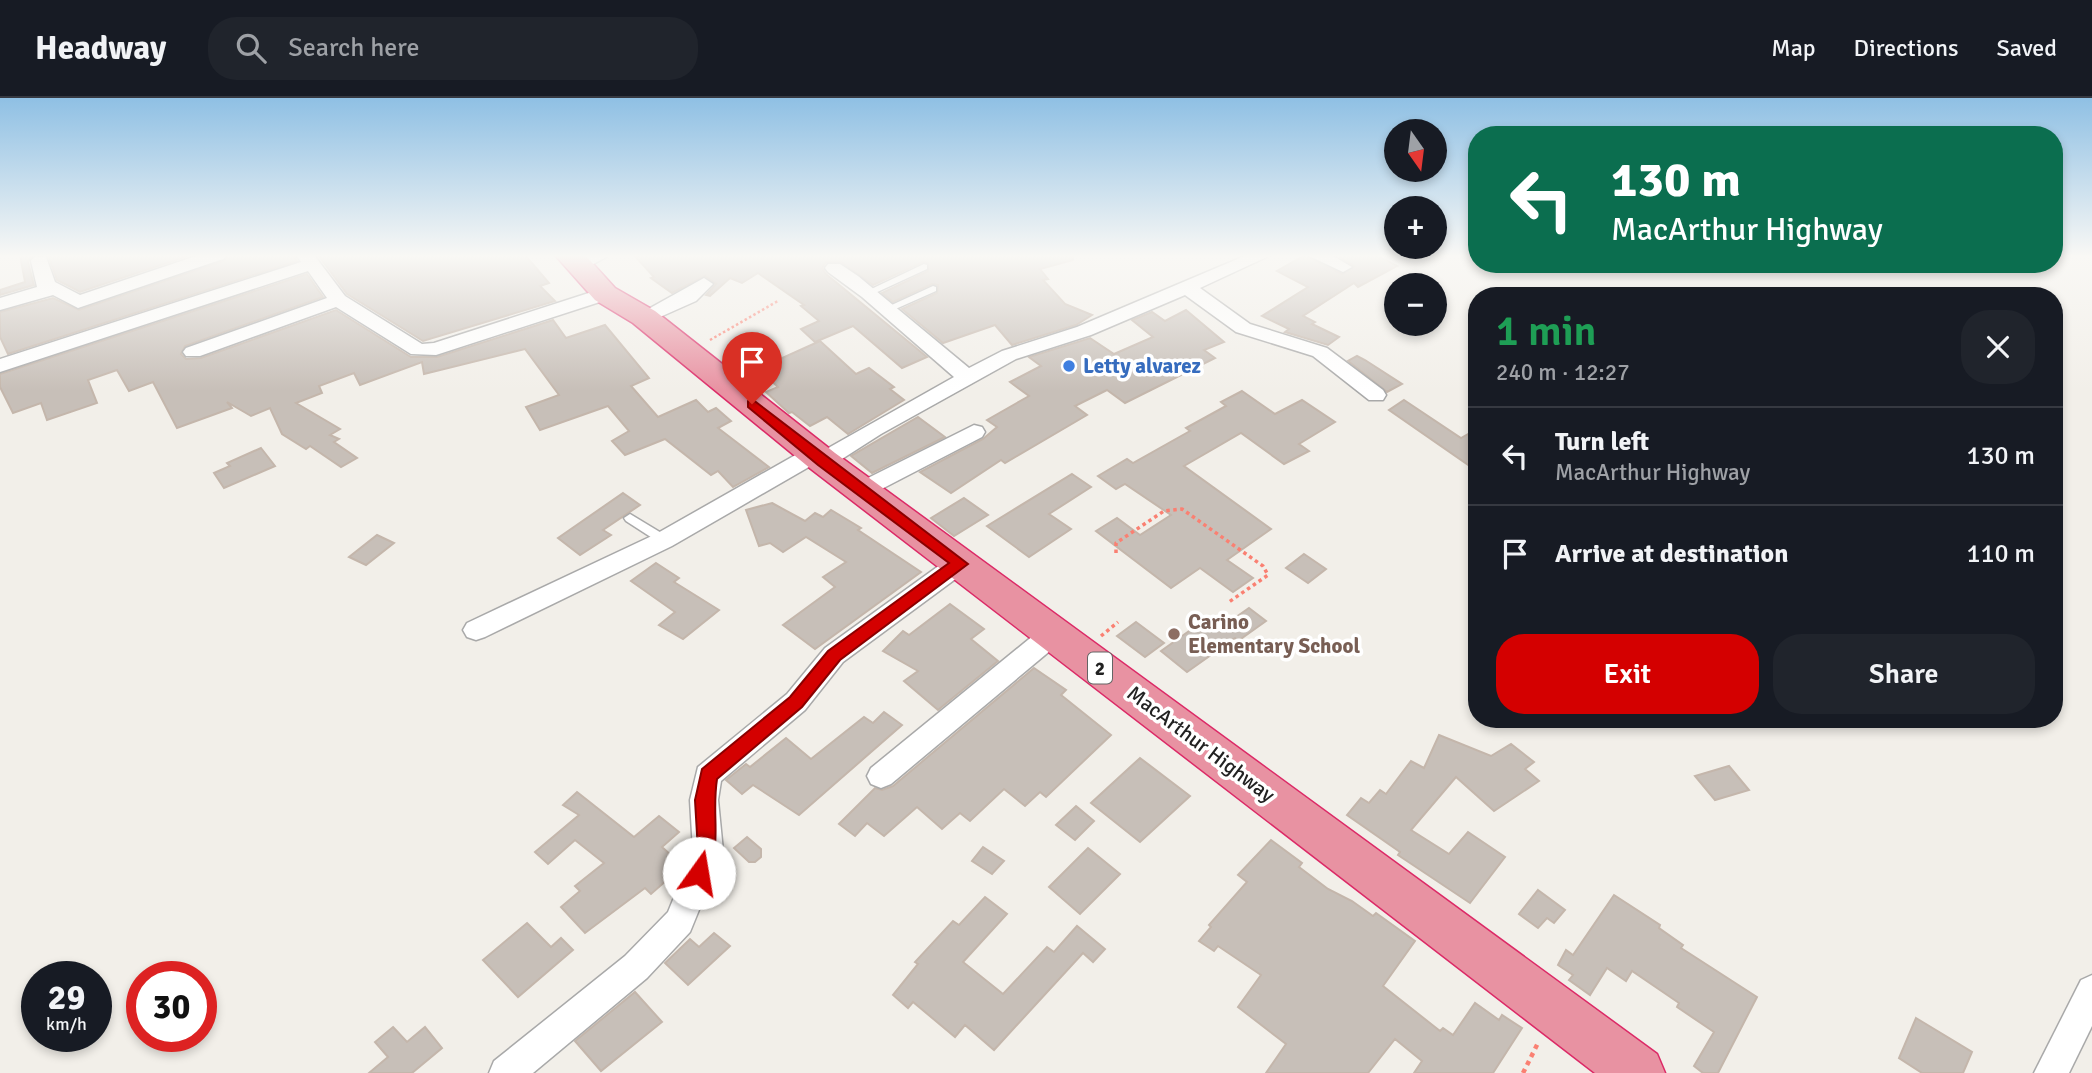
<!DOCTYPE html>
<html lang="en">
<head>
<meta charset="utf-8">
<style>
  body { margin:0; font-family:Signika,sans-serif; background:#20242c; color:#f1f3f6; height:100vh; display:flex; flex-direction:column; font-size:26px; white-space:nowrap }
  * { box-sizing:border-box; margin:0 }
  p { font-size:23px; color:#9ea1a6 }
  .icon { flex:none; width:38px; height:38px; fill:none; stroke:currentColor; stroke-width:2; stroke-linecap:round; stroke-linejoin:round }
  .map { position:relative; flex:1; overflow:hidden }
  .sheet { position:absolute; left:1468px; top:189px; width:595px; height:441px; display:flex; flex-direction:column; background:#171b24; border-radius:28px; box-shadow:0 4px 10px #0003 }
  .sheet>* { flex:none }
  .top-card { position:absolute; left:1468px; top:28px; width:595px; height:147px; border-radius:28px; box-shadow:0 4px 10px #0003; background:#0b6e4f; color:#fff; overflow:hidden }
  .needle { width:46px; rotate:166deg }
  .controls { position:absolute; left:1384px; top:21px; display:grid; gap:14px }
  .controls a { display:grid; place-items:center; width:63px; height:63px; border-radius:50%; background:#171b24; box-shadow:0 4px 10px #0003; font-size:35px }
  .speed { position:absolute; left:21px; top:863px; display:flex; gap:14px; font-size:35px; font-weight:700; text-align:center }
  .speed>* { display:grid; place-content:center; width:91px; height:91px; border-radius:50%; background:#171b24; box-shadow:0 4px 10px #0003; line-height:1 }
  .speed small { font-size:18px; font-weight:400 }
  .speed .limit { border:10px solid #d22; background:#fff; color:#111 }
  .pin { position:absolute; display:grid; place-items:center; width:60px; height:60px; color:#fff; margin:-72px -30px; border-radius:50% 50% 50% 0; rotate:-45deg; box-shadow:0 0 7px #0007 }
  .pin .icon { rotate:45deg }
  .me { position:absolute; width:77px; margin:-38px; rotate:13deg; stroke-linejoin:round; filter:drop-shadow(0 0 5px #0008) }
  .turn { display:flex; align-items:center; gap:24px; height:147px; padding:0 28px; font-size:32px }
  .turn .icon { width:91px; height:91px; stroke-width:2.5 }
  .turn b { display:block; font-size:49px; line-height:60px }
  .round { display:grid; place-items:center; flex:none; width:74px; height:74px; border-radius:28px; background:#20242c }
  .overview { display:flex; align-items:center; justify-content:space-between; height:119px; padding:0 28px }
  h1 { font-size:42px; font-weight:600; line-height:52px; color:#1e9e55 }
  .cta { display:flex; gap:14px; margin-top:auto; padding:14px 28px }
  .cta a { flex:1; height:80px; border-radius:28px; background:#d40000; color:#fff; font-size:28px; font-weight:600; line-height:80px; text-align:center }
  .cta a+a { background:#20242c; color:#f1f3f6 }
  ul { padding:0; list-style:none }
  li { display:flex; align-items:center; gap:21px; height:98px; padding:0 28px; border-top:2px solid #363941 }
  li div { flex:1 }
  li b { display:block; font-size:26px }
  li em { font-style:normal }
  header { display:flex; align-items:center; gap:42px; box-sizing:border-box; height:98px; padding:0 35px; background:#171b24; border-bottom:2px solid #363941 }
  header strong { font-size:33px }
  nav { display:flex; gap:38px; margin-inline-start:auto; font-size:24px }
  .search { width:490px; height:63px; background:#20242c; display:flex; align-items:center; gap:18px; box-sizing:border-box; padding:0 24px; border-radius:28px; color:#9ea1a6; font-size:26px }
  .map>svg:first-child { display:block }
  .building { fill:#c7bfb8; stroke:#c4b6ab; stroke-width:2 }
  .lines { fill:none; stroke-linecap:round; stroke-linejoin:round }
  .lane-casing { stroke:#a9a9a9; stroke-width:3 }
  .street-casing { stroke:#a9a9a9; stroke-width:3 }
  .highway-casing { stroke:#dc2a67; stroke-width:3 }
  .path-far2 { stroke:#fa8072; stroke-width:2.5; stroke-dasharray:2.5 2.5; stroke-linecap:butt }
  .path-far1 { stroke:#fa8072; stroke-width:3.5; stroke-dasharray:3.5 3.5; stroke-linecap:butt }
  .path { stroke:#fa8072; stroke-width:4.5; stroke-dasharray:4.5 4.5; stroke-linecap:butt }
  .lane { fill:#fff; fill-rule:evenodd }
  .street { fill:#fff; fill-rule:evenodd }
  .highway { fill:#e892a2; fill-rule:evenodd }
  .route { fill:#d40000; stroke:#8a0000; stroke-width:2 }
  .shop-dot { fill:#3f7fe0; stroke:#fff; stroke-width:2.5 }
  .education-dot { fill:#8d6e63; stroke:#fff; stroke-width:2.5 }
  .labels { text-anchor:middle; stroke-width:7; stroke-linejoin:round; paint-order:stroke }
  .shield { fill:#fff; stroke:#646464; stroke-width:2 }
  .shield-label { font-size:19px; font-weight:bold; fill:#222 }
  .shop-label { font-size:21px; font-weight:bold; fill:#366cbe; stroke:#fff; text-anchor:start }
  .education-label { font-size:21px; font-weight:bold; fill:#785e54; stroke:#fff; text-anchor:start }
  .street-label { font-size:21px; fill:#222; stroke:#fff }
</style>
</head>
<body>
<header>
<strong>Headway</strong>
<div class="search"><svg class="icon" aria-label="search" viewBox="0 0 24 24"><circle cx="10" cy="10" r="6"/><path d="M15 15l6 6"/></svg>Search here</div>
<nav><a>Map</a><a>Directions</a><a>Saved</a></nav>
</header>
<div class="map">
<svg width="2092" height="975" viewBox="0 0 2092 975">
  <rect width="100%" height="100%" fill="#f2efe9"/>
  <g class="building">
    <path d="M20,157H33L28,164L34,187L0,197V192L25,184Z"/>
    <path d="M48,157H191L80,194L57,182Z"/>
    <path d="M229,157H293L297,163L8,256L0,239V214L53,200L79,212L224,163Z"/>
    <path d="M318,157H525L549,185L540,188L555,203L423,243L347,196Z"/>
    <path d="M634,157H1073V162L1040,171L1048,181L1043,182L1065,206L1092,217L1076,227L1012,247L995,227L943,245L902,211L937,195L938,187L932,186L893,204L882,195L928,173V165L923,164L873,187L841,164H826L822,170L826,176L927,259L902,270L853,228L815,244L801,231L819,223L801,208L804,207L758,175L742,185L730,180L710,198L706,197L716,186L705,178L672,195L651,180L654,179Z"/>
    <path d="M1305,157L1342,176L1354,168L1336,157H1376L1397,168L1358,189L1354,185L1303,218L1315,224L1312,226L1339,239L1328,247L1285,234L1289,231L1262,218L1308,189L1277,173Z"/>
    <path d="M307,176L323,199L185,248L181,256L186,261L201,260L336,212L411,259H437L553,222L566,240L605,227L649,280L631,288L658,319L696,302L708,314L716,310L731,323L718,330L769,369L733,389L718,373L711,377L665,341L625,357L612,343L629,333L608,308L540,332L526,309L559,297L525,251L424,276L422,264L360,287L354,275L319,288L322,295L296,305L340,331L330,337L339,341L334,344L357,360L341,369L310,348L306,351L282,336L270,310L251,318L227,304L232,310L177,330L153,284L129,293L117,272L88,282L97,305L47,322L41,305L13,315L0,289V276Z"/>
    <path d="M1186,212L1224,244L1204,252L1215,260L1125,305L1107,292L1075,308L1087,317L1005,365L1001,362L951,395L920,374L983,341L997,329L987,322L1029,298L1010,284L1041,268L1029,259L1090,240L1114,256L1153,239L1132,222L1152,214L1165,223Z"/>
    <path d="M820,243L856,276L869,270L894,289L890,291L904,302L848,336L827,319L810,328L792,314L789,315L766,294L778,289L758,271Z"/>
    <path d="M1357,258L1365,262L1402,286L1387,294L1348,263Z"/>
    <path d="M1242,293L1275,316L1302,302L1335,324L1299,346L1309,353L1284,366L1241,335L1184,368L1271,431L1227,462L1253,480L1233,494L1200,470L1171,490L1096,433L1117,420L1140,437L1171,417L1125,386L1116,391L1098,378L1127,361L1133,365L1190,333L1186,330L1226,308L1221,304Z"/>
    <path d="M1404,302L1461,340L1477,331V373L1389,312Z"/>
    <path d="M918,319L945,339L872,375L851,358Z"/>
    <path d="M261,350L275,368L224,390L214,375L230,368L227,365Z"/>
    <path d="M1072,376L1091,389L1049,416L1071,431L1029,459L987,428Z"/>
    <path d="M623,395L640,407L603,432L611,437L580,457L558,440Z"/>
    <path d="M964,400L988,417L954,438L931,420Z"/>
    <path d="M772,405L805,423L815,415L823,419L831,412L861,430L858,432L921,474L815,551L783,527L835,489L823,479L846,464L806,439L783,454L770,445L759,448L746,412Z"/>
    <path d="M377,437L394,445L366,467L349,459Z"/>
    <path d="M1304,456L1326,471L1308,485L1286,470Z"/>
    <path d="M656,465L679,480L674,484L719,512L683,541L659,527L675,514L631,483Z"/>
    <path d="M950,506L984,531L971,541L998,563L938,612L904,583L918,573L883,553L903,533L909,537Z"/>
    <path d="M1249,510L1266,523L1238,543L1235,540L1187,574L1161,553L1206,521L1219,531Z"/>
    <path d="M1136,524L1164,545L1145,559L1117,538Z"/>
    <path d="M1034,570L1066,592L1061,597L1111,637L1046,699L1040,694L1025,708L1004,691L970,723L960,715L942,731L917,709L884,738L867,725L855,738L839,726L875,690L882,692L893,688Z"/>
    <path d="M884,614L902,627L799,717L753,687L742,696L726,682L746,666L750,669L786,640L811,661L864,619L873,625Z"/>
    <path d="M1439,637L1491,658L1511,646L1534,664L1525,671L1539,683L1494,713L1456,679L1411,732L1449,756L1468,734L1505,759L1470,805L1398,757L1400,754L1347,717L1361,700L1369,705L1380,692L1386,696L1411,663L1424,670Z"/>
    <path d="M1140,660L1190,698L1140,744L1091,705Z"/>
    <path d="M1729,668L1749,692L1715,702L1695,678Z"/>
    <path d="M577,694L634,739L659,718L679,734L662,749L683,768L651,796L645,790L585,835L561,809L580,793L575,788L604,765L575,742L548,766L535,754L579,717L563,707Z"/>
    <path d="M1076,708L1094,723L1075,742L1056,727Z"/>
    <path d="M747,739L761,751V759L755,764H749L734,750Z"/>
    <path d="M1271,742L1302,765L1299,769L1328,791L1352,803L1373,818L1376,815L1415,843L1383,888L1440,933L1443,930L1453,937L1475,905L1499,922L1502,917L1522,930L1493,975H1414L1422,963L1395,941L1368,975H1266L1286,946L1238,909L1261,877L1218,848L1214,853L1199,843L1211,829L1209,827L1247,784L1238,777Z"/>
    <path d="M983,749L1004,763L992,776L972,763Z"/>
    <path d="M1088,750L1120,776L1080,816L1049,789Z"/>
    <path d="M1538,792L1565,812L1554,825L1547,820L1538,830L1519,816Z"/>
    <path d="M1614,797L1660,827L1659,830L1683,847L1681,850L1757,899L1718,975H1703L1694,968L1714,934L1677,909L1679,905L1632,873L1626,883L1607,870L1590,897L1569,882L1573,877L1558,867L1566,852L1573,857Z"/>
    <path d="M985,799L1007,816L963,864L1003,896L1047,849L1054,854L1077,828L1105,851L1093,864L1083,855L994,952L965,927L955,939L913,904L908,910L893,897L918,866L915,864L953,823L959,827Z"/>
    <path d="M527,825L551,849L561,840L573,852L518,899L483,862Z"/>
    <path d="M714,835L730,848L688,887L665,865L690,841L699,849Z"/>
    <path d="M635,894L662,924L601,973L575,943Z"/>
    <path d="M1916,920L1972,954L1963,975H1922L1899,960Z"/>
    <path d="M393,929L407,944L425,929L442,950L412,975H369L388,959L375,944Z"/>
  </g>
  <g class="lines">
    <g class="lane-casing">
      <g id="lane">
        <path d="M924,166L927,167V171L873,196L870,197L865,194Z"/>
        <path d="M933,188L936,189V193L891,213L888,214L883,211Z"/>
        <path d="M630,416L668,439L670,442L668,445H660L626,423L624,420Z"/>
      </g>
    </g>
    <g class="street-casing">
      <g id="street">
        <path d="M199,157H226L223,161L78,210L53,197L0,212V200L37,189L31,163L34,159H46L55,184L80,197Z"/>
        <path d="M296,157H314L345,198L422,246L434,245L598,192H612L614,196L612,200L436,257L411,256L336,209L200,258H186L183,254L186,250L327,200L308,173L0,274V261L301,164Z"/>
        <path d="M586,157H610L586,170H574L571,166Z"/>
        <path d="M1247,157H1271L1200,190L1250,226L1327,250L1383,292L1386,297L1383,302H1369L1313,258L1236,234L1185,197L1091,237L1016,261L881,336L831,368L823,370L814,366L672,448L485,539L476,542L467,539L463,532L467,525L656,436L806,351L814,349L823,353L954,279L862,199L828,174L825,170L828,166H840L858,178L969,270L1002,253L1077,229Z"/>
        <path d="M1307,157H1331L1352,169L1343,174Z"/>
        <path d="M704,180L713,186L696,203L651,223L644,225L634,219Z"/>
        <path d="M974,327L982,329L985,334L982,339L870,397H854L851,392L854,387Z"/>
        <path d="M960,456L969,459L972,465L969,471L843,564L805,612L721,683L718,702L723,753L690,834L647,880L533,975H489L494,963L625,858L668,814L693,753L690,702L698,669L787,596L825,550L951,459Z"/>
        <path d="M1054,525L1063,528L1067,535L1063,542L891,686L881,690L871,686L867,678L871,670L1045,528Z"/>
        <path d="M2092,877V928L2069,975H2034L2081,882Z"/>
      </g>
    </g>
    <g class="highway-casing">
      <path id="highway" d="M555,157H585L615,190L655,213L835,355L1657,956L1665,975H1595L811,371L633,225L595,202Z"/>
    </g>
    <path class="path-far2" d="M710,242L778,203"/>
    <g class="path-far1">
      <path d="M1116,455V445L1164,413L1182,411L1263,468L1268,477L1229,504"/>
      <path d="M1101,538L1118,524"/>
    </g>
    <path class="path" d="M1523,975L1539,943"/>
    <use href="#lane" class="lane"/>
    <use href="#street" class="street"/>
    <use href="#highway" class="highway"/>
  </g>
  <linearGradient id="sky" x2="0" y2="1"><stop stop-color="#8fc0e4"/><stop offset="0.54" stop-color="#f9f8f5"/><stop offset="1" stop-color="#f9f8f5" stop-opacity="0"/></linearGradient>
  <rect width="2092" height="293" fill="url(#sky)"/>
  <path class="route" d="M752,301L968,466L840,562L802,609L717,681C711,720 723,743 706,781L699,783L692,781L689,775L698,753L695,702L702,671L790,599L828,553L949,465L818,367L748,309V303Z"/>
  <circle class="shop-dot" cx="1069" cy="268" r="7"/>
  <circle class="education-dot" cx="1174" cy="536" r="7"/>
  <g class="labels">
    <rect class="shield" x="1088" y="554.5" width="24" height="31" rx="5"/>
    <g class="shield-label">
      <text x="1100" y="577">2</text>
    </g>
    <g class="shop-label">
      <text x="1083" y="275">Letty alvarez</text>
    </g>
    <g class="education-label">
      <text x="1188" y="531">Carino<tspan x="1188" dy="24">Elementary School</tspan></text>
    </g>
    <g class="street-label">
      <text transform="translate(1201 646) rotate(37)" y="7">MacArthur Highway</text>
    </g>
  </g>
</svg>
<div class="controls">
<a><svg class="needle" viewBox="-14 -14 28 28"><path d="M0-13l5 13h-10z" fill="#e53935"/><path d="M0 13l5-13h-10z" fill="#9ea1a6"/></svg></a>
<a>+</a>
<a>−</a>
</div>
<div class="speed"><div>29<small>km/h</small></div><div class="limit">30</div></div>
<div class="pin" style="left:752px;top:306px;background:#d93025"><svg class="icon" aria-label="arrive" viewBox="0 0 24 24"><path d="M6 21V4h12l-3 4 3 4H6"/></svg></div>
<svg class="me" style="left:699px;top:775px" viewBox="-20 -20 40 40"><circle r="19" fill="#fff"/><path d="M0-13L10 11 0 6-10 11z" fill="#d40000"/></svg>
<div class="top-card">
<div class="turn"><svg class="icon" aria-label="left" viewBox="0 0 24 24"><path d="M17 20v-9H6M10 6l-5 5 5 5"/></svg><div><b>130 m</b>MacArthur Highway</div></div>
</div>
<section class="sheet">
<div class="overview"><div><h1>1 min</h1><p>240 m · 12:27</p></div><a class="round"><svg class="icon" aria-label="close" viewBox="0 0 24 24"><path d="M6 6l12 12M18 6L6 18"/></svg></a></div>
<ul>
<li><svg class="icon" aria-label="left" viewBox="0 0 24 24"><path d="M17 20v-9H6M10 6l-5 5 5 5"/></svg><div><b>Turn left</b><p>MacArthur Highway</p></div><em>130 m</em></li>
<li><svg class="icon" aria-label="arrive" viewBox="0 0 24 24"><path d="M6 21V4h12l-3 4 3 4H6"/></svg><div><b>Arrive at destination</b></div><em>110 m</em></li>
</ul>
<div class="cta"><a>Exit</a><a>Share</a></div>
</section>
</div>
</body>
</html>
